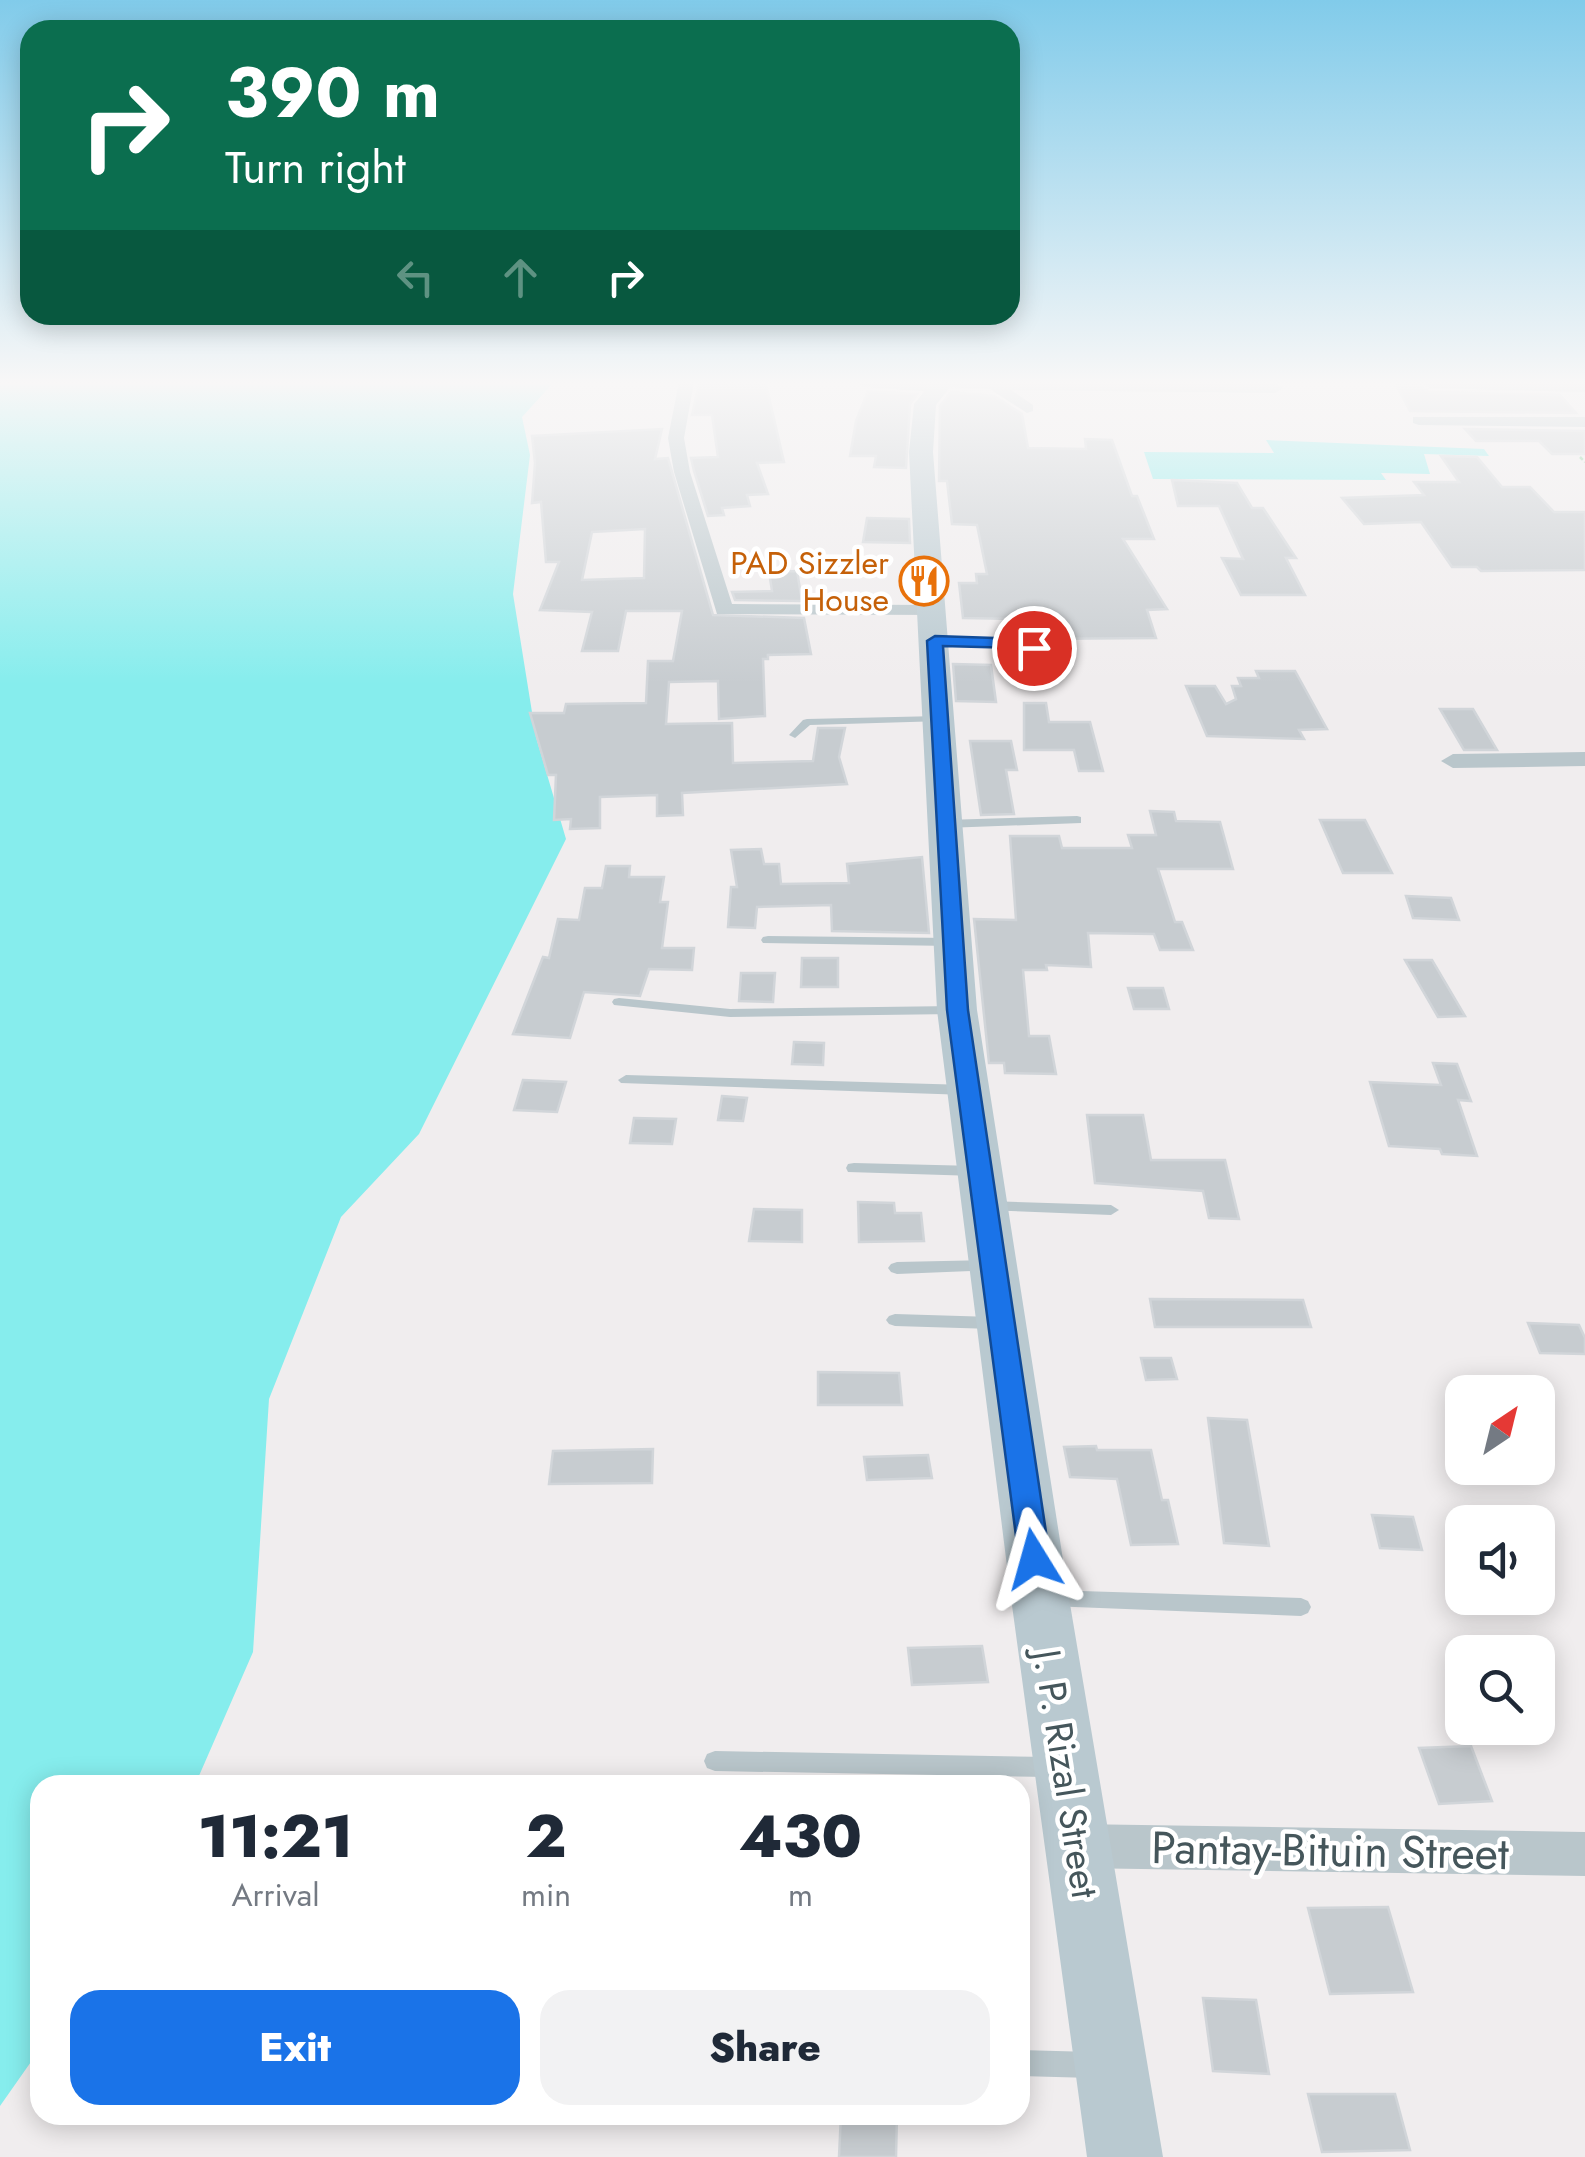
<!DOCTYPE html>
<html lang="en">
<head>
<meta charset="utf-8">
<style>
  body { margin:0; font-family:Jost,sans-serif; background:#f2f2f3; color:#1f2937; height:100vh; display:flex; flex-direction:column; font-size:38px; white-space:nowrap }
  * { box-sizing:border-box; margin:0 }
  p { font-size:32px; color:#747a83 }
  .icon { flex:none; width:55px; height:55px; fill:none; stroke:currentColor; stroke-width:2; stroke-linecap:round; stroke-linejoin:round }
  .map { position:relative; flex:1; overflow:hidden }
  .side { position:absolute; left:30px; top:1775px; width:1000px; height:350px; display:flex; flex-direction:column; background:#fff; border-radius:30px; box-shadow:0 5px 25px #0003 }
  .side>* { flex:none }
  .hud { position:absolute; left:20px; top:20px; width:1000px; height:305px; border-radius:30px; box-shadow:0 5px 25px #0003; background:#0b6e4f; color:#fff; overflow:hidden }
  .needle { width:65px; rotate:35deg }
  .fabs { position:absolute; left:1445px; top:1375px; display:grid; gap:20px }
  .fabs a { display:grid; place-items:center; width:110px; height:110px; border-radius:20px; background:#fff; box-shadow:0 5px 25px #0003; font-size:50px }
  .pin { position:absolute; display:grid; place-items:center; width:85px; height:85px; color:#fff; margin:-42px; border:5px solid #fff; border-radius:50%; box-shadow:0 2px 10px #0007 }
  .me { position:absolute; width:110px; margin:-55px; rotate:352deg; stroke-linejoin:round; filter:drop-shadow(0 0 8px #0008) }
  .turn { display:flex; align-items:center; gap:35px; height:210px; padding:0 40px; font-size:45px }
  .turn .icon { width:130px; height:130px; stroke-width:2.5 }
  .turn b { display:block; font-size:70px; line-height:85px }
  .lanes { display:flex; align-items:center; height:95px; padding:0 40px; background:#0003; justify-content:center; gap:50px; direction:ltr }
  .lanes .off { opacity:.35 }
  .eta { display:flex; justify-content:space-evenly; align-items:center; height:170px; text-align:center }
  .eta b { font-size:60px; font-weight:800; line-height:70px }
  .primary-button { display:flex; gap:20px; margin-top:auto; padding:20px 40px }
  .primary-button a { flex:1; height:115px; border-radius:30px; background:#1a73e8; color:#fff; font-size:40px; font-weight:800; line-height:115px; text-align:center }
  .primary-button a+a { background:#f2f2f3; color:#1f2937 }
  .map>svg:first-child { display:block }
  .water { fill:#86eded }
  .building { fill:#c7ccd0; stroke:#d1d5d9; stroke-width:2.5; fill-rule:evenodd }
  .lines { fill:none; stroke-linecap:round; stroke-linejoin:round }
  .path { stroke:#72ce8d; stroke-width:2.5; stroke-dasharray:4 2.5; stroke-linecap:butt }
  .service { fill:#b9c6cb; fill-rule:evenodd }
  .minor { fill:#b9c6cb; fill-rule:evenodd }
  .secondary { fill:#b9c9d0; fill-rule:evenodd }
  .route { fill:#1a73e8; stroke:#114b97; stroke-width:2.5 }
  .labels { text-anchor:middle; stroke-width:9; stroke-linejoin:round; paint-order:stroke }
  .far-food-label { font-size:32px; fill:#c56008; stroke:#fff; text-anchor:end }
  .street-label { font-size:38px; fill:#45565b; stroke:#fff }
  .near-street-label { font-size:45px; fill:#45565b; stroke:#fff }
</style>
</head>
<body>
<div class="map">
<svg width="1585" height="2157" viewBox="0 0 1585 2157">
  <rect width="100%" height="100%" fill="#f0edee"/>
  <g class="water">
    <path d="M0,382H554L522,417L530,455L513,594L536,737L566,839L419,1134L341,1217L269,1399L253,1652L195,1785H40V2049L0,2106Z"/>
    <path d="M1266,440L1484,449L1489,456L1424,454L1430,474L1381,473L1386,480L1153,479L1144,452L1274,453Z"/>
  </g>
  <g class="building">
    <path d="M699,383L766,384L784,462L757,463L768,494L747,495L750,506L722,508L724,515L708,516L694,471L691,458L718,457L712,415H692Z"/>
    <path d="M1396,385H1420L1429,392L1560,395L1576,413L1410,411Z"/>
    <path d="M868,391L917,394L910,404L906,468L874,467L876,456H850L856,421Z"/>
    <path d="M951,392L994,396L1022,414L1028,448L1086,449L1085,439L1112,440L1132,496H1137L1154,539H1123L1167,609L1147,610L1156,638L1028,639L1019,637L1018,619L963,618L959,583H977L976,574H987L977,525L952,524L947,481H939L940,406Z"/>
    <path d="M662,429L655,459L668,458L713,615L804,618L811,654L768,655V659H763L765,716L719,719L718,681L669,682L666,724L732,723L733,763L813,761L818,728H845L839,757L847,784L682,793L683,815L657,816V795L600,797V828L570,829L571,819L554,820L556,775H548L530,713H564L566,704L646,703L648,661H673L682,611H626L618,651H582L592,612L540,610L559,562H546L541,502L532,503L535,463L532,436ZM645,529L644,578L582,580L592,532Z"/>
    <path d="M1465,429L1585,431V454H1552L1539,441H1476Z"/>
    <path d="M1441,456L1477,457L1502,487H1530L1554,512H1585V570L1481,571L1477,567H1452L1421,522L1364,524L1342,498L1424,495L1414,482H1459Z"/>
    <path d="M1172,480L1237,483L1252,508H1263L1296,558H1286L1305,595H1241L1222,558L1243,559L1219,506H1178Z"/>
    <path d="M867,518L909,519L910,543L863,542Z"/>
    <path d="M797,571L802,601L735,600L732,592L772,591L769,572Z"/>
    <path d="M953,664L991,665L996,702L956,701Z"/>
    <path d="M1256,671H1295L1327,729L1299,730L1304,739L1207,736L1186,686H1215L1226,704L1236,699L1232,686H1241L1238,678H1259Z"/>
    <path d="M1024,703H1046L1049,722H1090L1103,771H1079L1074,750H1024Z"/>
    <path d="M1440,709H1473L1497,750H1464Z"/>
    <path d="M970,741H1011L1017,770H1006L1014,814L981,815Z"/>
    <path d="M1150,811L1174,812L1176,821L1220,822L1233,869H1158L1175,922H1182L1193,950H1160L1154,934L1088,933L1091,967L1046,965L1047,970H1023L1029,1036H1049L1056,1074L1005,1073L1004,1063H989L974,919L1016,920L1010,836H1059L1062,848H1132L1128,835H1156Z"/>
    <path d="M1320,820H1365L1392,873H1343Z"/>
    <path d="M761,849L764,864H779L781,884L849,883L847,864L922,857L929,933L832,931L831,905L757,907L755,928L728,927L731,887H737L731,850Z"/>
    <path d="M606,866H630L629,877H664L660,902H668L662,948H694L692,970L649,969L640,996L584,992L570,1038L513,1034L543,957L549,958L558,919L579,920L585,888H602Z"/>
    <path d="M1406,896L1451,898L1459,920L1413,918Z"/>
    <path d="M802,958H838V987H801Z"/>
    <path d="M1405,960H1432L1465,1016L1438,1017Z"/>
    <path d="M741,973H775L773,1002L739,1001Z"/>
    <path d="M1128,988H1163L1169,1009H1134Z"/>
    <path d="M794,1042L824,1043L823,1065L792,1064Z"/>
    <path d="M1433,1063L1457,1064L1471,1101L1458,1100L1477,1156L1442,1154L1440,1149L1389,1146L1370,1082L1441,1085Z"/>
    <path d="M523,1080L566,1082L557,1112L514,1110Z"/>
    <path d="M722,1096L747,1098L743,1121L718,1120Z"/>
    <path d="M1087,1115H1143L1151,1160H1225L1239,1219L1209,1218L1203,1191L1095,1183Z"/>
    <path d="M634,1118L676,1119L672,1144L630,1143Z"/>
    <path d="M858,1202L894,1203L895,1213H921L924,1241L859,1242Z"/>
    <path d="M754,1209L802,1210V1242L749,1241Z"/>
    <path d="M1150,1299L1303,1300L1311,1327H1155Z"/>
    <path d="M1528,1323L1579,1325L1585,1338V1354L1540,1353Z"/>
    <path d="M1141,1358H1171L1177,1379L1146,1380Z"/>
    <path d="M818,1372L899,1373L902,1405H818Z"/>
    <path d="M1208,1418L1247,1420L1269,1546L1224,1543Z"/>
    <path d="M1096,1446L1097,1450H1151L1162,1500H1168L1178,1544L1131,1545L1117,1479L1070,1477L1064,1447Z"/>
    <path d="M653,1449L652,1483L549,1484L553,1451Z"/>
    <path d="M928,1455L932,1478L867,1480L864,1457Z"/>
    <path d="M1372,1515L1413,1517L1422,1550L1380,1548Z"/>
    <path d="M982,1646L988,1682L912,1685L908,1648Z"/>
    <path d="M1471,1746L1492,1801L1439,1804L1419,1748Z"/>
    <path d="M1388,1907L1413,1992L1330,1994L1308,1908Z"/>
    <path d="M1203,1998L1256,2000L1269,2074L1213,2071Z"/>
    <path d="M1308,2094H1395L1410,2150L1322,2152Z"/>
    <path d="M841,2115H897L896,2157H839Z"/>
  </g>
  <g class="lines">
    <path class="path" d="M1580,457L1585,462"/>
    <g class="service">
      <path d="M935,638L1022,641L1046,650L1054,667L1045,669L1038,654L1020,647L931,643L930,641Z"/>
      <path d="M939,716L945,719L943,721L810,725L795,738L789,735L803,720L807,719Z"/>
      <path d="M1077,816L1081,817V823L945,828L939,824L945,820Z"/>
      <path d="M768,936L951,938L958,942L951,946L763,943L761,940L763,937Z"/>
      <path d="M619,998L730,1009L955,1006L962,1010L955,1014L730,1017L614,1005L612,1002L614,999Z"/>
      <path d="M626,1075L967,1085L975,1090L967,1095L621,1083L618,1080Z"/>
      <path d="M854,1163L976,1166L984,1171L976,1176L848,1172L846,1168L848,1164Z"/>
      <path d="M989,1201L1111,1205L1119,1210L1111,1215L983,1210L981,1206L983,1202Z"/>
      <path d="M990,1260L996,1262L999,1266L996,1270L897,1274L891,1272L888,1268L891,1264L897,1262Z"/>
      <path d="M895,1314L993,1317L999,1319L1002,1323L999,1327L993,1329L895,1326L889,1324L886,1320L889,1316Z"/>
      <path d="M1049,1590L1301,1598L1308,1601L1311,1607L1308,1613L1301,1616L1049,1606L1042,1604L1039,1598L1042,1592Z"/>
      <path d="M715,1751L1050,1757L1058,1760L1061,1767L1058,1774L1050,1777L715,1771L707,1768L704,1761L707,1754Z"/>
      <path d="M1020,2050L1092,2052L1101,2056L1105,2065L1101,2074L1092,2078L1020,2076Z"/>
    </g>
    <g class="minor">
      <path d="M679,382H694L684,438L690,472L732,604L933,605L943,611L940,615L717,614L674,472L668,438Z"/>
      <path d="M856,382L1275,383L1283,388L1275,393L1011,390L1033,405V411L1027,413L990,389L944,387L937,392L864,387Z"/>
      <path d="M1422,382H1585V392L1429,388Z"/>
      <path d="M1413,417H1585V427L1419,425L1413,423Z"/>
      <path d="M1585,752V766L1453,768L1441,761L1453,754Z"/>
      <path d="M1076,1824L1585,1832V1876L1076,1868L1060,1861L1053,1846L1060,1831Z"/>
    </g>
    <path class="secondary" d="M932,382H954L936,405L933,452L977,1010L1069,1598L1163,2157H1087L1011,1598L937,1010L909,452L914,404Z"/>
  </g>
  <linearGradient id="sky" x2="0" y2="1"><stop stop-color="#81cbea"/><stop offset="0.56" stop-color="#f8f7f7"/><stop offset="1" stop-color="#f8f7f7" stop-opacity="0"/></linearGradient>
  <rect width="1585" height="684" fill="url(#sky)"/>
  <path class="route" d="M935,636L1022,639L1042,648L1034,652L1020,648L943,646L968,1010L1050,1559L1045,1567L1034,1571L1023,1567L1019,1559L947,1010L927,641Z"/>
  <defs>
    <g id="restaurant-ring" transform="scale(2.5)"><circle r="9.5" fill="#fff" stroke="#e8710a" stroke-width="1.5"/><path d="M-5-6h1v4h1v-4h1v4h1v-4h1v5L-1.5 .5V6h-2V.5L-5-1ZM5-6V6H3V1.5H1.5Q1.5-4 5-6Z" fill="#e8710a"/></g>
  </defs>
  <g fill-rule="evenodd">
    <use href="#restaurant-ring" x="924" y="581"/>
  </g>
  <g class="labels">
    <g class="far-food-label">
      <text x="889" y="574">PAD Sizzler<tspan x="889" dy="37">House</tspan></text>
    </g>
    <g class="street-label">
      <text transform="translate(1066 1774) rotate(81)" y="13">J. P. Rizal Street</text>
    </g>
    <g class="near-street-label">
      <text transform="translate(1330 1850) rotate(1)" y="16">Pantay-Bituin Street</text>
    </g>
  </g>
</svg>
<div class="fabs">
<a><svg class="needle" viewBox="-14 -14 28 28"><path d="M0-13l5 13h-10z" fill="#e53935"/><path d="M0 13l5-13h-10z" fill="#747a83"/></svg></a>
<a><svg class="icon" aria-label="sound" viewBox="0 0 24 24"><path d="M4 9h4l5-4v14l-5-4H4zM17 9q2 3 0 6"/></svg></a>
<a><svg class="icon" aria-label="search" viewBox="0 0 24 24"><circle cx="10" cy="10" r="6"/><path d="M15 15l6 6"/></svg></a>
</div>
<div class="pin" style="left:1034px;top:648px;background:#d93025"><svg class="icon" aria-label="arrive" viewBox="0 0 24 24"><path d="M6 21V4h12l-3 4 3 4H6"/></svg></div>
<svg class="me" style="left:1034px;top:1559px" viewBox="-20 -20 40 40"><path d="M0-17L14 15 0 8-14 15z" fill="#1a73e8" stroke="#fff" stroke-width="4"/></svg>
<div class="hud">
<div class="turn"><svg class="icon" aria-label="right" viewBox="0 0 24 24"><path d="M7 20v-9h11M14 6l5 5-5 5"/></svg><div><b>390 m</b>Turn right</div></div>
<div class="lanes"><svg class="icon off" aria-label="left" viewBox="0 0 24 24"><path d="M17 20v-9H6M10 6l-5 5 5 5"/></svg><svg class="icon off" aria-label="ahead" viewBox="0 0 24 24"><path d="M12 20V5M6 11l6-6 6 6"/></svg><svg class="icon" aria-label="right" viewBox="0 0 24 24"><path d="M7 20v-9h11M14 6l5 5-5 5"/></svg></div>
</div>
<section class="side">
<div class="eta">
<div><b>11:21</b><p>Arrival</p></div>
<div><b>2</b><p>min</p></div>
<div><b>430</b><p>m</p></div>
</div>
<div class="primary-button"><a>Exit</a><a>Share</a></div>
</section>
</div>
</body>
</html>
